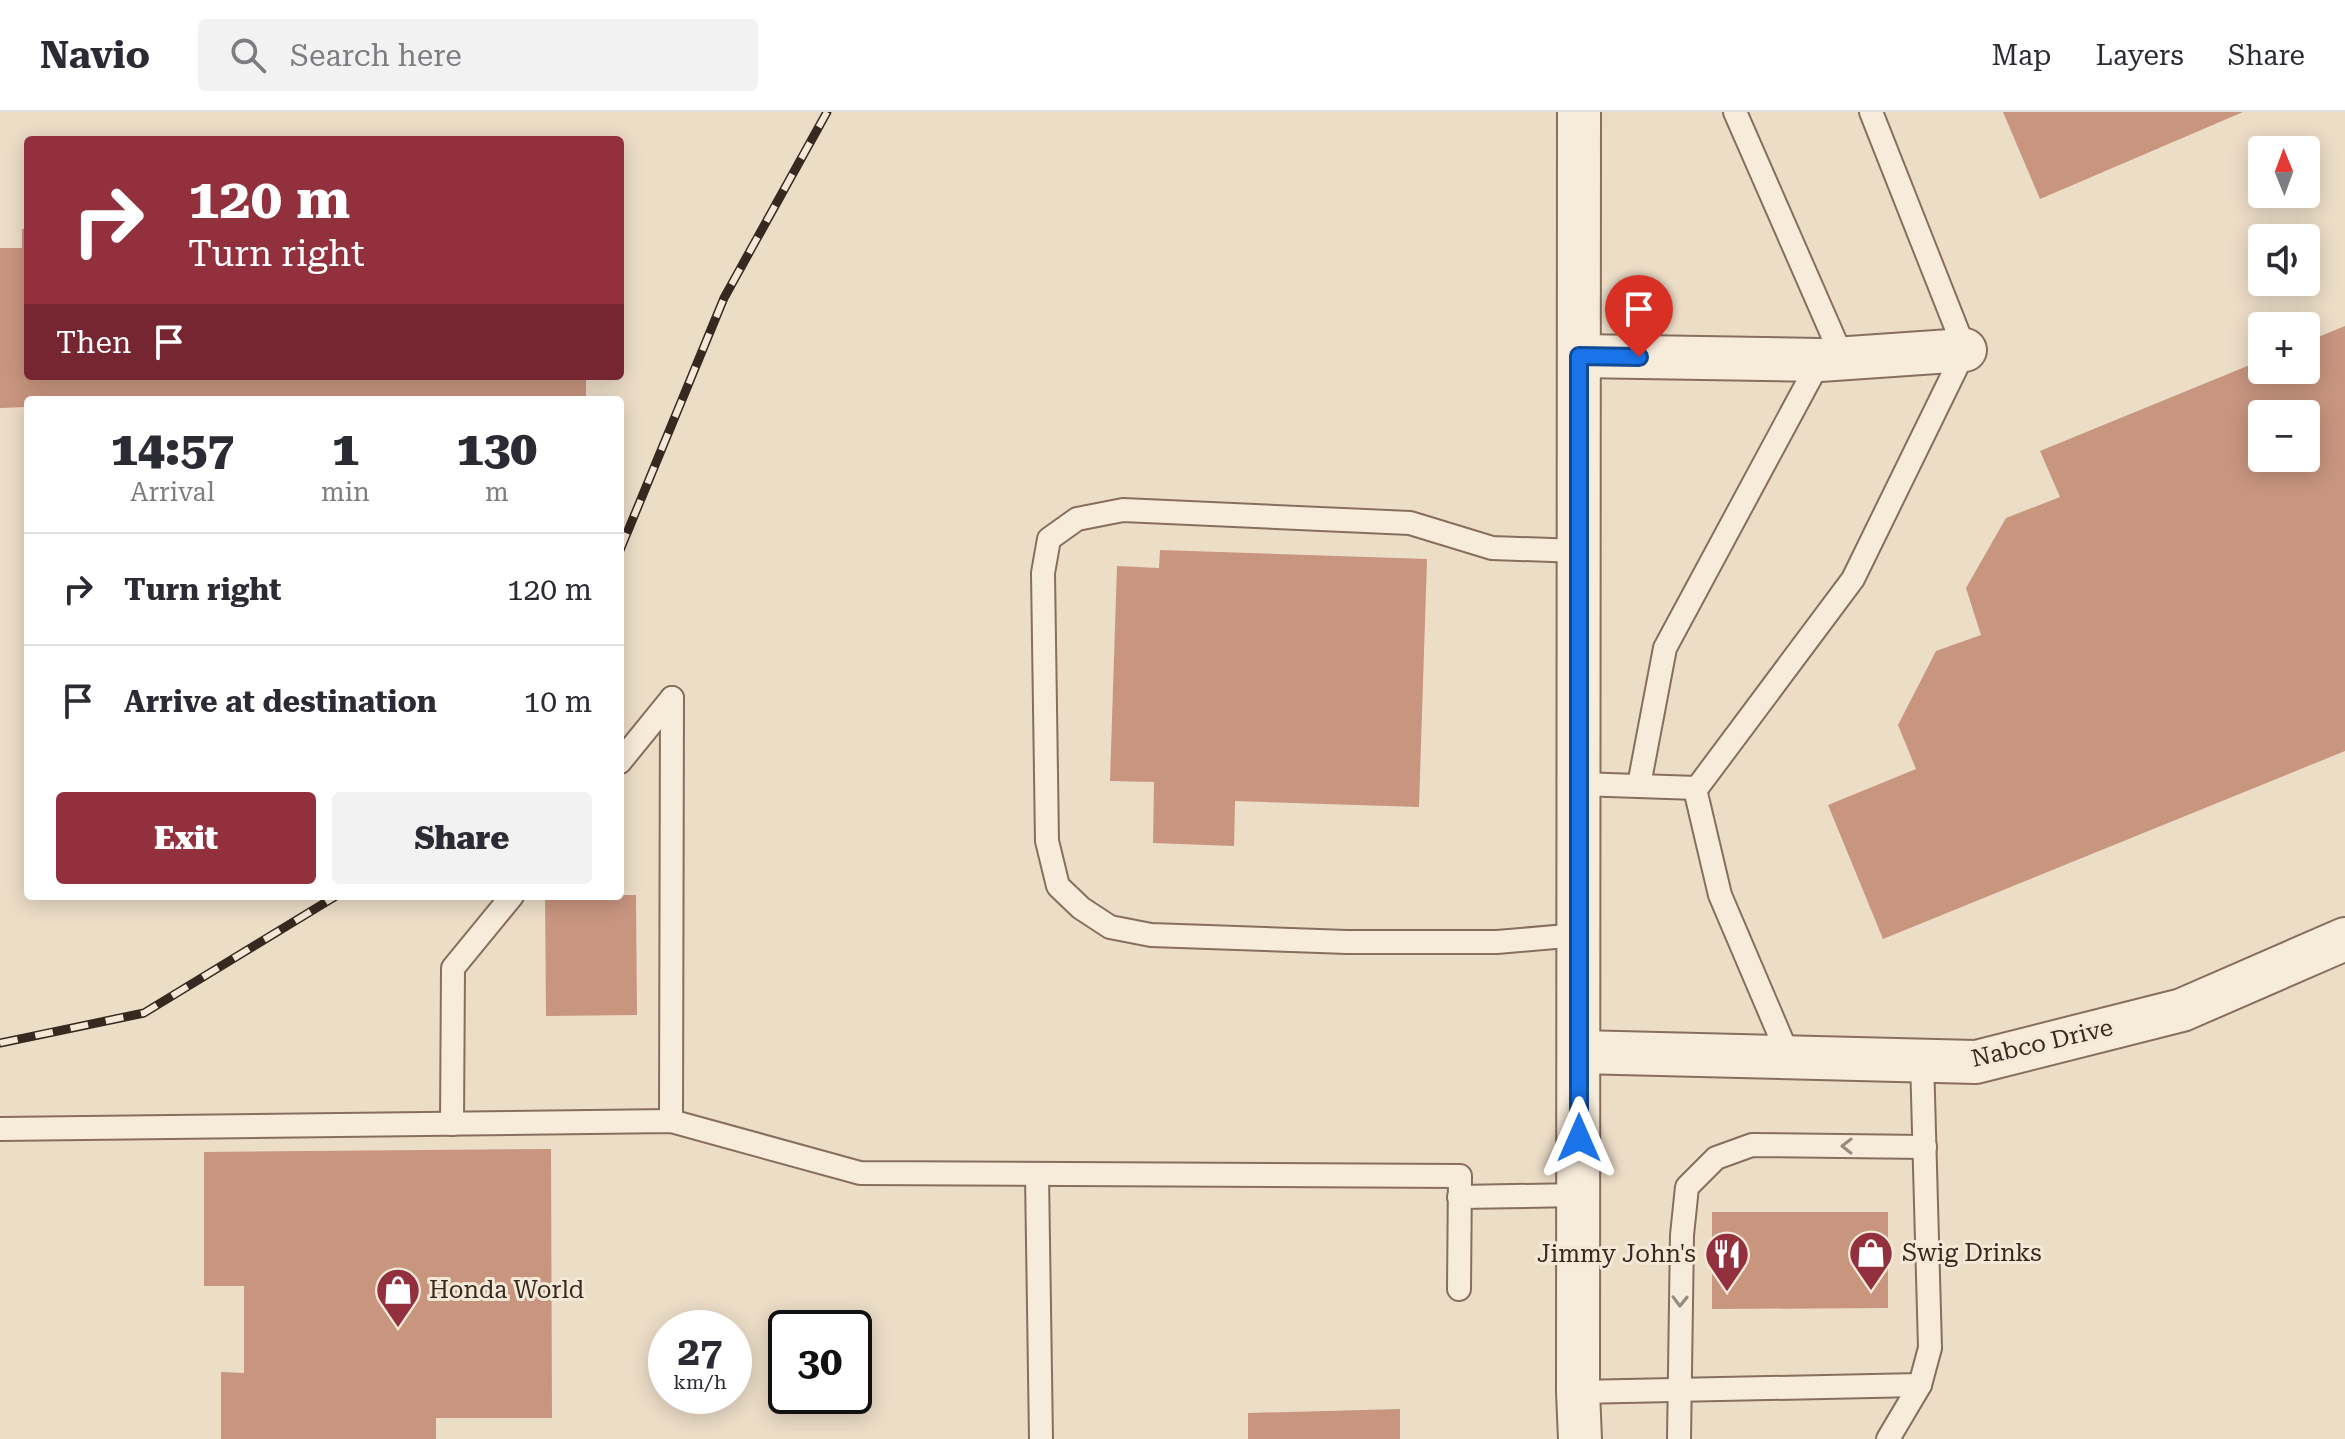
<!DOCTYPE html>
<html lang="en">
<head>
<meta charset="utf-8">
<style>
  body { margin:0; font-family:"Roboto Serif",serif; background:#f2f2f3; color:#2b2b33; height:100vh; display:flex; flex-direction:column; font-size:30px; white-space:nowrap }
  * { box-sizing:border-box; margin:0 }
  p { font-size:26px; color:#7c7c81 }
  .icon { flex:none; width:44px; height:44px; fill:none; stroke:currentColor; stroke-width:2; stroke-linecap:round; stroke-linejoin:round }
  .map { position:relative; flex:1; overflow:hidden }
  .details { position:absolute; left:24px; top:284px; width:600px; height:504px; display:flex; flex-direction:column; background:#fff; border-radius:8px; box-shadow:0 4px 20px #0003 }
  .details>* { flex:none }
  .guide { position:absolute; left:24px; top:24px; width:600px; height:244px; border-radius:8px; box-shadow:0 4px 20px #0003; background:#93303d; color:#fff; overflow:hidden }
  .needle { width:52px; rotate:359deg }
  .buttons { position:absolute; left:2248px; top:24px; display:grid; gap:16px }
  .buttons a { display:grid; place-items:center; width:72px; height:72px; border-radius:8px; background:#fff; box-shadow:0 4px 20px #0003; font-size:40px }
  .speed { position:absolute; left:648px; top:1198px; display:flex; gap:16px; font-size:40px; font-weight:700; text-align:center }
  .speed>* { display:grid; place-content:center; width:104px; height:104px; border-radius:50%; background:#fff; box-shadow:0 4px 20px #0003; line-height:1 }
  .speed small { font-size:20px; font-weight:400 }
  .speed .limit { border:4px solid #111; border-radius:12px; background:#fff; color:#111 }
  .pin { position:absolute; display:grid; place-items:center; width:68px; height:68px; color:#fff; margin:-82px -34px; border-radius:50% 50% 50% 0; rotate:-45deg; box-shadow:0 0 8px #0007 }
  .pin .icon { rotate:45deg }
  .me { position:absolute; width:88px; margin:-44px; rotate:0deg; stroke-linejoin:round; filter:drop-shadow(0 0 6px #0008) }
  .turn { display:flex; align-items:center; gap:28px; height:168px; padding:0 32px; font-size:36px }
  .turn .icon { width:104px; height:104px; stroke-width:2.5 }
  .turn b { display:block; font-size:56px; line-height:68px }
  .then { display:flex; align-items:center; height:76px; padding:0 32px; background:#0003; gap:16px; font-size:30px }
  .eta { display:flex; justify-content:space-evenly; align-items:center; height:136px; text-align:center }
  .eta b { font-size:48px; font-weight:800; line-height:56px }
  .action { display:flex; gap:16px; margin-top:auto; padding:16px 32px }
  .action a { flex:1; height:92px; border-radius:8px; background:#93303d; color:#fff; font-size:32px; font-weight:800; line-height:92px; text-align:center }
  .action a+a { background:#f2f2f3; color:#2b2b33 }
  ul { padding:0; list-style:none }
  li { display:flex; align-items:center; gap:24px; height:112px; padding:0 32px; border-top:2px solid #e1e1e2 }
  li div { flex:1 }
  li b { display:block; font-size:30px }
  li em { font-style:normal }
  header { display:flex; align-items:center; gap:48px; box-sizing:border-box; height:112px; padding:0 40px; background:#fff; border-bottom:2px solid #e1e1e2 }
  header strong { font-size:38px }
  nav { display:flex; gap:44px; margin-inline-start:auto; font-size:28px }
  .search { width:560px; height:72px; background:#f2f2f3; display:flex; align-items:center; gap:20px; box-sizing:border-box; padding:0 28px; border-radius:8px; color:#7c7c81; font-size:30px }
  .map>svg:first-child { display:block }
  .building { fill:#c8957f; fill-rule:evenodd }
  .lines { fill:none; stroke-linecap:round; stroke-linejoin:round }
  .service-casing { stroke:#876e5d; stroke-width:26 }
  .minor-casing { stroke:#876e5d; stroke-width:46 }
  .service { stroke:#f7ebda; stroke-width:22 }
  .minor { stroke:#f7ebda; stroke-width:42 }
  .rail-casing { stroke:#382920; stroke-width:9 }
  .rail { stroke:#f4e8d6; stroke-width:6; stroke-dasharray:18; stroke-linecap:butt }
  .oneway { stroke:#988a7d }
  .route-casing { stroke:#114b97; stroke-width:20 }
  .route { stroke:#1a73e8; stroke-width:14 }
  .labels { text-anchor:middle; stroke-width:6; stroke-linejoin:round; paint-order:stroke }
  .street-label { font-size:24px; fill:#382920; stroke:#f4e8d6 }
  .poi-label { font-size:24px; fill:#382920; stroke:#f4e8d6; text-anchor:start }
</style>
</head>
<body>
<header>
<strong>Navio</strong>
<div class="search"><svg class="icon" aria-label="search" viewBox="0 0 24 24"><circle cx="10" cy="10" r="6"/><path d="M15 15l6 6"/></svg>Search here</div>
<nav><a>Map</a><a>Layers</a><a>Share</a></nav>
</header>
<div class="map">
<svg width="2345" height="1327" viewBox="0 0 2345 1327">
  <rect width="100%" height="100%" fill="#ecddc7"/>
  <g class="building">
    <path d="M2003,0H2243L2040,87Z"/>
    <path d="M22,117H28V264H586V288H28V356H24L25,295L0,296V136H22Z"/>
    <path d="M2345,214V639L1883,827L1828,693L1916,657L1898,613L1936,539L1981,523L1966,476L2006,406L2060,385L2040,339L2262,248V258H2306V230ZM2262,302H2306V346H2262Z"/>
    <path d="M1160,438L1427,447L1419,695L1235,689L1234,734L1153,731L1154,670L1110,669L1117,454L1159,456Z"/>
    <path d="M620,783H636L637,903L546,904L545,784Z"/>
    <path d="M551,1037L552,1306H436V1327H221V1260L244,1261V1174H204V1040Z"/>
    <path d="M1712,1100H1888V1196L1712,1197Z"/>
    <path d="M1400,1297V1327H1248V1301Z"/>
  </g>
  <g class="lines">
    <g class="service-casing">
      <g id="service">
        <path d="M1735,0L1843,247"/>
        <path d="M620,650L672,586"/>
        <path d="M1579,672L1697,676L1853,467L1965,238L1871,0"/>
        <path d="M1639,673L1665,536L1820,248"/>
        <path d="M1695,677L1720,783L1789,945"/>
        <path d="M1578,823L1497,830H1347L1151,823L1110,815L1081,796L1058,774L1047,729L1043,461L1049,427L1077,407L1123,398L1410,411L1492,436L1579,439"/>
        <path d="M671,1009L672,586"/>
        <path d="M452,1012L453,856L512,784"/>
        <path d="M0,1017L671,1009L860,1061L1460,1064L1459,1177"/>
        <path d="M1037,1063L1041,1327"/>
        <path d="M1459,1085L1578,1083"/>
        <path d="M1578,1280L1920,1273L1930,1236L1922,947"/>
        <path d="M1679,1327L1682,1123L1687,1075L1716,1046L1752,1033L1925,1035"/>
        <path d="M1888,1327L1920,1273"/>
      </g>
    </g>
    <g class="minor-casing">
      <g id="minor">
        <path d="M1579,0L1578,1280L1580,1327"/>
        <path d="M1579,244L1820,248L1965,238"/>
        <path d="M1579,940L1976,950L2182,898L2345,827"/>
      </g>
    </g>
    <use href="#service" class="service"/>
    <use href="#minor" class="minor"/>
    <g class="rail-casing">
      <g id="rail">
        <path d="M620,438L724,186L827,0"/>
        <path d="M0,931L144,901L336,784"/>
      </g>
    </g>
    <use href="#rail" class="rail"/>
  </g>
  <defs><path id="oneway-chevron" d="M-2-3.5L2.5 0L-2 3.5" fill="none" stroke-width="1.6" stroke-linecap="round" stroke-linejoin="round" transform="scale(2)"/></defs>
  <g class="oneway">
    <use href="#oneway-chevron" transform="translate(1847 1034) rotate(-179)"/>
    <use href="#oneway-chevron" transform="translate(1680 1189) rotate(91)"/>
  </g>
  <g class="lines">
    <g class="route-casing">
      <path id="route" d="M1579,1026V244L1639,245"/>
    </g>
    <use href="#route" class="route"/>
  </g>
  <defs>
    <g id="shop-pin" transform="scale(2.3)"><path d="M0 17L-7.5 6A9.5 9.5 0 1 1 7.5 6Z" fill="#93303d" stroke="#f4e8d6"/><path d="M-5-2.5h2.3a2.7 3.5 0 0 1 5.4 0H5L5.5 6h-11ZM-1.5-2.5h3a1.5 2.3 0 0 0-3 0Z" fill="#fff"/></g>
    <g id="restaurant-pin" transform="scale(2.3)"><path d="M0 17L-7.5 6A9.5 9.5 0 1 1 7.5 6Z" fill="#93303d" stroke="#f4e8d6"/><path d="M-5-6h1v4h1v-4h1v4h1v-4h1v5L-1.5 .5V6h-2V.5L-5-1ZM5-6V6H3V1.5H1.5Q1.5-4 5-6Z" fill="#fff"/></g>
  </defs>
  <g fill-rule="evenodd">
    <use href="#shop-pin" x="1871" y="1141"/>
    <use href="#restaurant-pin" x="1727" y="1142"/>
    <use href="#shop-pin" x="398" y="1178"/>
  </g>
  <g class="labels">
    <g class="street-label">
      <text transform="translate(2042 931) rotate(-13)" y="8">Nabco Drive</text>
    </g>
    <g class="poi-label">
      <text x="1902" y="1149">Swig Drinks</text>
      <text x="1696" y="1150" text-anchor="end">Jimmy John's</text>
      <text x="429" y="1186">Honda World</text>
    </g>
  </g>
</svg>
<div class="buttons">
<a><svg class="needle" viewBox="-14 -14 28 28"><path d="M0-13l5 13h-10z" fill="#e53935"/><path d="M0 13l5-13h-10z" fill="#7c7c81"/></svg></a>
<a><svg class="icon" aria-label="sound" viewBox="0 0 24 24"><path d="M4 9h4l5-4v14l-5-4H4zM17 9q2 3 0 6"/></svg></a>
<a>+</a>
<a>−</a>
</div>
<div class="speed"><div>27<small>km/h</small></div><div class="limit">30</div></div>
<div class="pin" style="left:1639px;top:245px;background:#d93025"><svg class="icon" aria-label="arrive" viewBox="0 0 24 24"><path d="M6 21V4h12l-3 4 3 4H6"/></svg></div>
<svg class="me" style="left:1579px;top:1026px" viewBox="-20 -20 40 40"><path d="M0-17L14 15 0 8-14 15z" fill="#1a73e8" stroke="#fff" stroke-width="4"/></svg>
<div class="guide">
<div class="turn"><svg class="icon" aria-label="right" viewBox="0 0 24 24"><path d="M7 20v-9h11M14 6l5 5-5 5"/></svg><div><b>120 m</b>Turn right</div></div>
<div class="then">Then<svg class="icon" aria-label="arrive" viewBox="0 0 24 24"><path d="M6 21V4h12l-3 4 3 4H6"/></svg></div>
</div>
<section class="details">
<div class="eta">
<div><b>14:57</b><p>Arrival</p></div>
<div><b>1</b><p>min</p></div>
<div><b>130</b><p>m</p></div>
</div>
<ul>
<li><svg class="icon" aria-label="right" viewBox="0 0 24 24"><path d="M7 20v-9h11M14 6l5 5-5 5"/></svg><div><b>Turn right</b></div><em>120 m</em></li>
<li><svg class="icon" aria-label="arrive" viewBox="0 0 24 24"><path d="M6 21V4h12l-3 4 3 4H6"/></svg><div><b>Arrive at destination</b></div><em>10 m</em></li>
</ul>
<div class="action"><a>Exit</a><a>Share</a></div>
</section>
</div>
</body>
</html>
